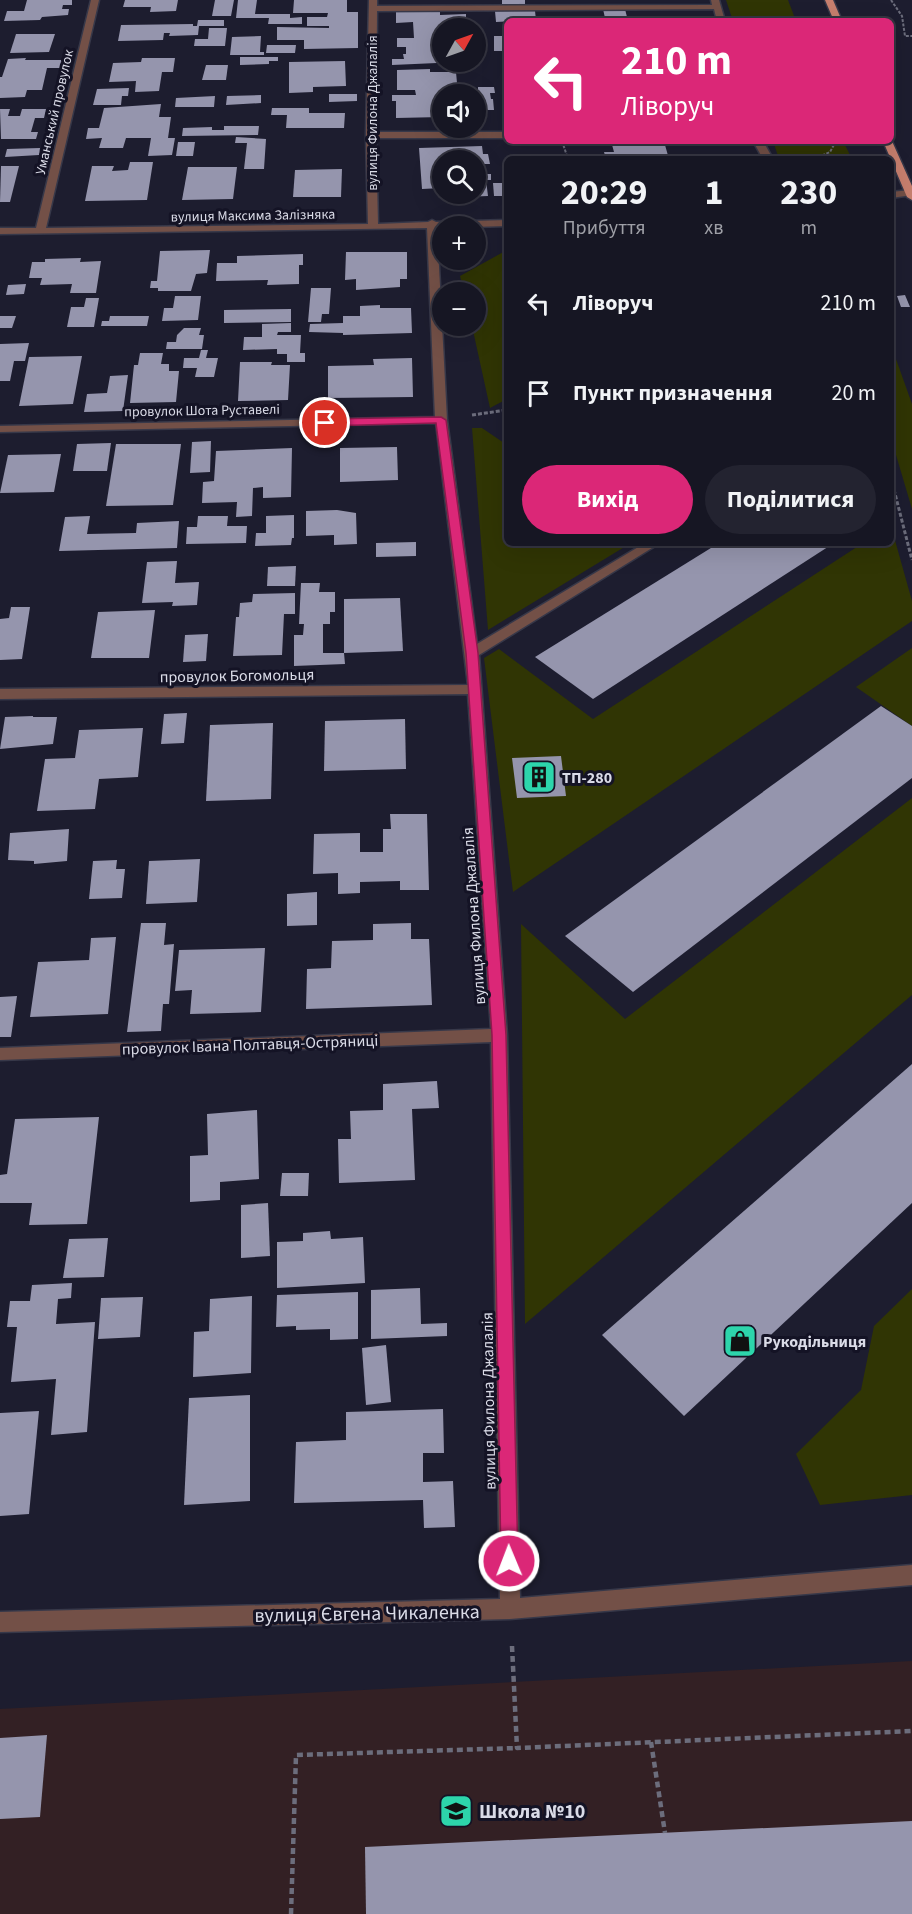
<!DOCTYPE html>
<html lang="uk">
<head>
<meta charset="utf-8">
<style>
  body { margin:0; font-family:"Source Sans 3",sans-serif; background:#232330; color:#f1f3f6; height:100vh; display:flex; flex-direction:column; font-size:22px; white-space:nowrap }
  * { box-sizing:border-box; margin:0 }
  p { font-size:20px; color:#9e9fa6 }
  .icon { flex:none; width:33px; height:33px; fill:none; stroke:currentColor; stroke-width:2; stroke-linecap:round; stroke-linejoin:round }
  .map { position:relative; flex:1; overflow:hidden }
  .details { position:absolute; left:504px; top:156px; width:390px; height:390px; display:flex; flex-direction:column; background:#161623; border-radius:9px; box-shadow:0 6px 24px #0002,0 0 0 2px #353541 }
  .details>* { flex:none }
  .banner { position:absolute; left:504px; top:18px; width:390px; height:126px; border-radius:9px; box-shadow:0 6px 24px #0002,0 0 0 2px #353541; background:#db2777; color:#fff; overflow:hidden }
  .needle { width:39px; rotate:50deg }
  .controls { position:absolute; left:432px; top:18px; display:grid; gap:12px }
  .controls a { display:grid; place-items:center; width:54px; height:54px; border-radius:50%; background:#161623; box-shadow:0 6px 24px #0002,0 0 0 2px #353541; font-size:30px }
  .pin { position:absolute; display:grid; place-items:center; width:51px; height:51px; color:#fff; margin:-26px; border:3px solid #fff; border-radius:50%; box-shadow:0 2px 6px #0007 }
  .me { position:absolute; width:66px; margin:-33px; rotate:359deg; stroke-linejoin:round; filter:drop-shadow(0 0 4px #0008) }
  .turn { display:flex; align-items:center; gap:21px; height:126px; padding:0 18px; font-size:27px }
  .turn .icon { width:78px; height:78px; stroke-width:2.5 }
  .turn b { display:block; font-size:42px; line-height:51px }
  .eta { display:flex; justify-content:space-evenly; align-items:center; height:102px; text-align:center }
  .eta b { font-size:36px; font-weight:700; line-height:42px }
  .primary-button { display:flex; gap:12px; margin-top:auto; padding:12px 18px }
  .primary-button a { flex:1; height:69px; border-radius:36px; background:#db2777; color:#fff; font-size:24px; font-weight:700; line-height:69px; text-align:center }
  .primary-button a+a { background:#232330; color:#f1f3f6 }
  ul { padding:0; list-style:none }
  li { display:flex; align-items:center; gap:18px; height:90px; padding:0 18px }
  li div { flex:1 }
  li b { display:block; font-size:22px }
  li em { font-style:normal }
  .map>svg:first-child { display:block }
  .education { fill:#332024 }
  .green { fill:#303504 }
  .building { fill:#9595ad }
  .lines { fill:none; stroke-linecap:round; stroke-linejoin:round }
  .minor-casing { stroke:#373849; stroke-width:3 }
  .major-casing { stroke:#373849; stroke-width:3 }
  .path-far2 { stroke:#6c6d7c; stroke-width:2; stroke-dasharray:3 1.5; stroke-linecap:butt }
  .path-far1 { stroke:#6c6d7c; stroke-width:3; stroke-dasharray:4 2; stroke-linecap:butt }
  .path { stroke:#6c6d7c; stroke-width:4.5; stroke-dasharray:6 4; stroke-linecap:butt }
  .minor { fill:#735047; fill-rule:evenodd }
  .major { fill:#c77f6e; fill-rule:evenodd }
  .route { fill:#db2777; stroke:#8e194d; stroke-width:1.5 }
  .labels { text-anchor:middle; stroke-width:6; stroke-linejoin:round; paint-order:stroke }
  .far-street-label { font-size:14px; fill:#dadbe7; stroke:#141325 }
  .street-label { font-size:16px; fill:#dadbe7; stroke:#141325 }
  .poi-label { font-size:16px; font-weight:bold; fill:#dadbe7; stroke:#141325; text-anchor:start }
  .near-street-label { font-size:20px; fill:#dadbe7; stroke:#141325 }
  .near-poi-label { font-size:20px; font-weight:bold; fill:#dadbe7; stroke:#141325; text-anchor:start }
</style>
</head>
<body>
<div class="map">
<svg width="912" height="1914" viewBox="0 0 912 1914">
  <rect width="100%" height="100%" fill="#1d1d2f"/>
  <path class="education" d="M912,1661V1914H0V1709Z"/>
  <g class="green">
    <path d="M726,0H788L796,21H733Z"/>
    <path d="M773,141H843L852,159H779Z"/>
    <path d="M507,250V399L490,408L472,326H476V292H464L460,276Z"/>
    <path d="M891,345L912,404V509L891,438Z"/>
    <path d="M472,428H482L507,445V543H631L488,630Z"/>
    <path d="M891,526L912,601V621L513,892L484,658L499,649L593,719L863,543H891Z"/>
    <path d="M912,648V726L856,687Z"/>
    <path d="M912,798V995L525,1324L521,924L625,1019Z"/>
    <path d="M912,1289V1495L820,1505L796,1454L861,1390L874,1326Z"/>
  </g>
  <g class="building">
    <path d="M27,0H72V5H63L62,9H69L68,15L42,17L40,20L4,21L7,11H24Z"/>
    <path d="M125,0H178L176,11L150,12L151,7H123Z"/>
    <path d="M215,0H234L231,16H212Z"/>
    <path d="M238,0H257L255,14H290V18L302,17V24H268L269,18H236Z"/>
    <path d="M294,0H347V12H358V48L304,49V40H277V27L329,28V26H307V17H327L328,13H293Z"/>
    <rect x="502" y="0" width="23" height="4"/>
    <path d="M603,9H625L628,21H588L587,18H605Z"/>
    <path d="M440,10V15L466,14V22H453L454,28H442V53L436,54L437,63L392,65V59H404L403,54H406V47H397V38H414L413,22L396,23V11Z"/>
    <path d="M495,11H535L536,20L496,22Z"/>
    <path d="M198,20H224V26H199L198,35L169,36L170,33H164L163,40L118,41L121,25L193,24V26H197Z"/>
    <path d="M209,28H227L225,46H194L195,39H208Z"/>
    <path d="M16,34H55L49,52L10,53Z"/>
    <path d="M261,36L260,52H264V55H230L232,37Z"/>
    <rect x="494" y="36" width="13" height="15"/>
    <path d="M476,38H481L483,53H476Z"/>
    <path d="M267,45H296L295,53H266Z"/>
    <path d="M240,57H278V61H269V64L240,65Z"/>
    <path d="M26,58L25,60H63L61,68H47L42,90H27L25,97L0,98V77H2L8,59Z"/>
    <path d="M142,58H175L173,72H162L159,91L135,92L136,81L109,82L113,63L141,62Z"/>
    <path d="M345,61L346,86L313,87V92L289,93V62Z"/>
    <path d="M206,65H228L226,80H202Z"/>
    <path d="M430,69V72H456L458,94H442V117L396,118V101H392V95H416L415,90H397V70Z"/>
    <path d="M478,87H494L495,93H490L491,99H493L494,110H480L481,114H476V99H478Z"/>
    <path d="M129,88L128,96H122L121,105H93L97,89Z"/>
    <path d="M329,94H357V101L329,102Z"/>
    <path d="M261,95V103L226,105L227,96Z"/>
    <path d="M215,96L214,107H175L176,98Z"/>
    <path d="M161,104L159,117H171L168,138H175L172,155L148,156L151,138H126L123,148H99L102,138L86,139L88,128H99L104,108Z"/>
    <path d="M272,108H309V113H345L344,128H286L287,115H271Z"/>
    <path d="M0,109H10L8,116H20L22,109H46L44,118H35L31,132H38L36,139H1Z"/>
    <path d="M224,126H259L258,135L182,136L183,128L212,127V130H224Z"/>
    <path d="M236,137L266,139L264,169H244L247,143H235Z"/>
    <path d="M611,141H656L657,145H665L669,159H606L604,152H614Z"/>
    <path d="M178,142H195L193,156H176Z"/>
    <path d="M482,146L483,154H488L490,164H484L485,174H491V180H486L488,196L463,197V194H476V160H442V188L422,189L419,148Z"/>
    <path d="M40,148L39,155L5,157L7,149Z"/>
    <path d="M553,155L554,159H524L523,156Z"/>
    <path d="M130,162H153L147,200L85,201L92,166H114L112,171L128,170Z"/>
    <path d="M1,166H19L10,202H0Z"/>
    <path d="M188,167H237L233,199L182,200Z"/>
    <path d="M342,169L341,197H293L295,170Z"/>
    <path d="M493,183H507V196H494Z"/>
    <path d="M210,250L207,273L196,274L191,291H158V288H150L151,281H157L160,251Z"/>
    <path d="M346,252H407V279H400V287L356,290V279L345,280Z"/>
    <path d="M303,254V265H299V284L267,285L268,280L216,281L217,263H237V256Z"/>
    <path d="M81,258L80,262L101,261L96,293H70L72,284L40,285L42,278H29L32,262H45V259Z"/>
    <path d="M26,284L24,294L6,295L8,285Z"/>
    <path d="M311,288H331L329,314H322L321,322H308Z"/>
    <path d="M905,295L910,307H901L897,296Z"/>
    <path d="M175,296H201L198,320L162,321L164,308H173Z"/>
    <path d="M86,298H99L94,327H67L71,307H84Z"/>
    <path d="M380,305V308H411L412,333L343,335V333L309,332L310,324L343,323V316H360V306Z"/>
    <path d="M291,309V322L224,323V310Z"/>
    <path d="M0,316H16L12,328H0Z"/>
    <path d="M110,316H149L147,326H101L102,321H109Z"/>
    <path d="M291,323V332H278L277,335H301L300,353H305V362H287V354H277V349L243,350L244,337H262V324Z"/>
    <path d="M184,328H201L199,335H204L202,349H166L167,342H176L177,335Z"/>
    <path d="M29,343L25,361H14L10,381H0V344Z"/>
    <path d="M201,350H208L206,358H218L214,377H195L197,368H183L184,358H199Z"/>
    <path d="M140,353H163L161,364H169V371H179L176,402L130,403L134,365H138Z"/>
    <path d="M82,356L73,404L19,406L29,357Z"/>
    <path d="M412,358L413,397L328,398V366L374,365L373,359Z"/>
    <path d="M240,362H272L271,365H290L288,400L238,401Z"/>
    <path d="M128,375L123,411L84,412L87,394L107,393L110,376Z"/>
    <path d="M211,441L210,472L190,473L192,442Z"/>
    <path d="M111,443L107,471H73L77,444Z"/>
    <path d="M116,444H181L173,505L106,506Z"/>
    <path d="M397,447L398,480L340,482V448Z"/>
    <path d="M292,448L291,497L263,498V487L253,488L252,516L236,517L237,502L202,503L203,482L214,481L216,451Z"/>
    <path d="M61,454L54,492L0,493L8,455Z"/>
    <path d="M337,510L356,513L357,544L334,545V535L306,536V511Z"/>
    <path d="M294,515V538H292L291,545L255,546L256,533H266V516Z"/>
    <path d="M90,516L87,534L136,533L137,523L179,521L177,548L59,551L65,517Z"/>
    <path d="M198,516H228L227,526H247L246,543L186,544L187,527H197Z"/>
    <path d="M416,542V556L376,557V543Z"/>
    <path d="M719,543H834L593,699L535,657Z"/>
    <path d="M177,561L175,583L199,582L197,605L172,606L173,602L142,603L147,562Z"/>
    <path d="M296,566L295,586H267L268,567Z"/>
    <path d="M301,583H320L319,592H335V612H330V624H323V653H344L345,664L294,666V635H303L304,624H299Z"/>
    <path d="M295,593V614H284L282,655L233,656L236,617H239L240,603L252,602L253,594Z"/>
    <path d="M400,598L403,651L344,653V599Z"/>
    <path d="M11,607H30L22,659L0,660V619L9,618Z"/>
    <path d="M155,610L149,658H91L98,612Z"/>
    <path d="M208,634L206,661L183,662L185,635Z"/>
    <path d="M881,706L912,726V778L633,992L565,936Z"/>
    <path d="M187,713L184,743L161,744L164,714Z"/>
    <path d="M33,716V717H57L53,744L0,749L5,717Z"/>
    <path d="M405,719L406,769L324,771L325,721Z"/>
    <path d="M273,723L271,799L206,801L210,725Z"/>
    <path d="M143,728L138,777L99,779L95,809L37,811L45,759L75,758L79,730Z"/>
    <path d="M561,756L566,796L517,798L512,758Z"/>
    <path d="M390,814H427L429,890H400V881L360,882V893L338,894V873L313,874L314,834L360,833V852H383V829H391Z"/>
    <path d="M69,829L67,861L34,864V861L8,860L10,833Z"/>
    <path d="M200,859L197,902L146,904L149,861Z"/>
    <path d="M117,860L116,869H125L122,898L89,899L93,861Z"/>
    <path d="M317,892V925L287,926V894Z"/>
    <path d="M141,923H166L164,945L174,944L169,1004H163L161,1031L127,1032Z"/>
    <path d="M411,923V939H429L432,1005L306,1009L307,969L331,968L332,941L373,940V924Z"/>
    <path d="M116,937L108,1014L30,1017L38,962L89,960L91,938Z"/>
    <path d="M265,948L261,1012L190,1014L192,990L175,991L179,950Z"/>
    <path d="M17,996L11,1037H0V997Z"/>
    <path d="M912,1064V1203L684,1416L602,1335Z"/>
    <path d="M437,1081L439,1108L412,1109L415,1180L339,1183L338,1139H351L350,1111L383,1110V1084Z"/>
    <path d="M257,1110L259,1179L220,1182V1200L190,1202V1156L208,1155L207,1114Z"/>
    <path d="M99,1117L87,1224L29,1225L32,1203H0V1175L7,1174L15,1119Z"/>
    <path d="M282,1173H309L308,1196H280Z"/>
    <path d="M268,1203L270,1256L241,1258V1205Z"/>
    <path d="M330,1231L331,1239L363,1237L365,1283L277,1288V1242L303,1241V1233Z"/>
    <path d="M108,1238L104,1277L63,1278L69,1239Z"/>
    <path d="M72,1283L71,1298L58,1299L56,1324L95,1322L87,1432L51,1435L56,1379L11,1382L17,1327H7L10,1301H30L32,1285Z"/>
    <path d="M420,1288L421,1324L447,1323V1336L371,1339V1290Z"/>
    <path d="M358,1292V1339L330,1340V1329L296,1330V1326L276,1327L277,1295Z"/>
    <path d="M252,1296L251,1373L193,1377L194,1332L209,1331L210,1299Z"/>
    <path d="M143,1297L140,1337L98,1339L101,1298Z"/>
    <path d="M386,1345L391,1402L366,1405L362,1348Z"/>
    <path d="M250,1395V1501L184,1505L189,1398Z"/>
    <path d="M443,1409L444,1453H423V1482L453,1481L455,1527L424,1528L423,1500L294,1503L296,1442L346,1440V1412Z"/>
    <path d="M39,1411L29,1514L0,1516V1413Z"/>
    <path d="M47,1735L40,1817L0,1819V1738Z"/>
    <path d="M912,1821V1914H366L365,1847Z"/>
  </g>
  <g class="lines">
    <g class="minor-casing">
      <g id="minor">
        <path d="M91,0H99L46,228L368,224L366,135L369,0H377V6L712,5L711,0H719L725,21H717L714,9L377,11L376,132H507V138H376L378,224L428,222L432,220L436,222L507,220V226L437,228L447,420L477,644L645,543H660L479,655L507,1035L520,1598L912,1565V1585L510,1619L0,1632V1612L500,1599L491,1042L0,1060V1048L491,1029L468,694L0,699V689L468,685L436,423L0,432V426L435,417L427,228L0,234V228H36Z"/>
        <path d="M753,141H763L773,159H763Z"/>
        <path d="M910,190L912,195L891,198V192Z"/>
      </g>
    </g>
    <g class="major-casing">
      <g id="major">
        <path d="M825,0H833L842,21H834Z"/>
        <path d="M891,139L912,186V200L907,197L883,141H891Z"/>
      </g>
    </g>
    <g class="path-far2">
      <path d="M891,0L902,16L905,36H912"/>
      <path d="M562,141L568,159"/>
      <path d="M814,159L830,152L836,141"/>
    </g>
    <g class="path-far1">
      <path d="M472,415L507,410"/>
      <path d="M891,478L912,560"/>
    </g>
    <g class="path">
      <path d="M512,1646L517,1748L912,1731"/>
      <path d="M651,1742L665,1833"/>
      <path d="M291,1914L296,1755L517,1748"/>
    </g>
    <use href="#minor" class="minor"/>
    <use href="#major" class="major"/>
  </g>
  <path class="route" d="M441,417L446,420L478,653L506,1035L518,1561L516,1567L509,1570L503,1567L501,1561L492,1035L466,653L436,423L325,426L320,423L325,419Z"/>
  <defs>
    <g id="building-square" transform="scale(1.725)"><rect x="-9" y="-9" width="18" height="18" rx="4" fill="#2dd5ab" stroke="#141325"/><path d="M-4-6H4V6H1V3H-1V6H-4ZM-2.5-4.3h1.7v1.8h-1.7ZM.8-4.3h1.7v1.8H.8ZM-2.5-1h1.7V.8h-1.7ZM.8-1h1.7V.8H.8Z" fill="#111"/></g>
    <g id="shop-square" transform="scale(1.725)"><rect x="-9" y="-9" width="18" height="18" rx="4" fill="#2dd5ab" stroke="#141325"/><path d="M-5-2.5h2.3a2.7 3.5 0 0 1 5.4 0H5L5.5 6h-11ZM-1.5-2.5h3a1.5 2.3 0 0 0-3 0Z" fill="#111"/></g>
    <g id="school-square" transform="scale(1.725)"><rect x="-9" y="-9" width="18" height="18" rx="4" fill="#2dd5ab" stroke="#141325"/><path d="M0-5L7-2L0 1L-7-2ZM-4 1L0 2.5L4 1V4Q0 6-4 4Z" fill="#111"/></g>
  </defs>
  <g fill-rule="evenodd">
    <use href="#building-square" x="539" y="777"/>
    <use href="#shop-square" x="740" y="1341"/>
    <use href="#school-square" x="456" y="1811"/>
  </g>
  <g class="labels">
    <g class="far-street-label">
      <text transform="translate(54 112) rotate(-77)" y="5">Уманський провулок</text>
      <text transform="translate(372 113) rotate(-90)" y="5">вулиця Филона Джалалія</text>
      <text transform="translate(253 215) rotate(-1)" y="5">вулиця Максима Залізняка</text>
      <text transform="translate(202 410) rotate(-1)" y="5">провулок Шота Руставелі</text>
    </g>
    <g class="street-label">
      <text transform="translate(237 675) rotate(-1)" y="6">провулок Богомольця</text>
      <text transform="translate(473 916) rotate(-94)" y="6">вулиця Филона Джалалія</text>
      <text transform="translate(250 1044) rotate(-2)" y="6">провулок Івана Полтавця-Остряниці</text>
      <text transform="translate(488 1401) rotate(-91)" y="6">вулиця Филона Джалалія</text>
    </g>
    <g class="poi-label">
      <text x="562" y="783">ТП-280</text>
      <text x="763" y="1347">Рукодільниця</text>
    </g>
    <g class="near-street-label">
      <text transform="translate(367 1613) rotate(-1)" y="7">вулиця Євгена Чикаленка</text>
    </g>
    <g class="near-poi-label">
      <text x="479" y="1818">Школа №10</text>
    </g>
  </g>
</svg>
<div class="controls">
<a><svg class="needle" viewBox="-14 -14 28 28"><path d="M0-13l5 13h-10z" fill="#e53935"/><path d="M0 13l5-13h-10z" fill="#9e9fa6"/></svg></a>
<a><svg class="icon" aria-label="sound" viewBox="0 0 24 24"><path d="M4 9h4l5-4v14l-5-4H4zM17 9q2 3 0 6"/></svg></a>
<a><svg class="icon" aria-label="search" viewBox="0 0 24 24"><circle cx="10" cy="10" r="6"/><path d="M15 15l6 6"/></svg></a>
<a>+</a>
<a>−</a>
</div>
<div class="pin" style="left:325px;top:423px;background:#d93025"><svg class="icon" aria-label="arrive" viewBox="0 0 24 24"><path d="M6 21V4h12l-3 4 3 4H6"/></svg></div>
<svg class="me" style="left:509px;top:1561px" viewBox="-20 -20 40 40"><circle r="17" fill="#db2777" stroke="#fff" stroke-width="3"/><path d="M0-11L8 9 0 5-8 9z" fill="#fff"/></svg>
<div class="banner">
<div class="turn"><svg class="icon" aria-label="left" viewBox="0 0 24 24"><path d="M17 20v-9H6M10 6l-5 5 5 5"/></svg><div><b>210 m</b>Ліворуч</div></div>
</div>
<section class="details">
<div class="eta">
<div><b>20:29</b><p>Прибуття</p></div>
<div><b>1</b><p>хв</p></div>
<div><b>230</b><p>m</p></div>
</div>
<ul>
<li><svg class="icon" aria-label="left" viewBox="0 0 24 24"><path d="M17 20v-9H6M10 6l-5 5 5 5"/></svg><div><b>Ліворуч</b></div><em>210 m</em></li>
<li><svg class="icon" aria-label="arrive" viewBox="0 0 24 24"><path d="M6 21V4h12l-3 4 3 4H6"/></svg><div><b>Пункт призначення</b></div><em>20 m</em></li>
</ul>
<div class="primary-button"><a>Вихід</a><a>Поділитися</a></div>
</section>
</div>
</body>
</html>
